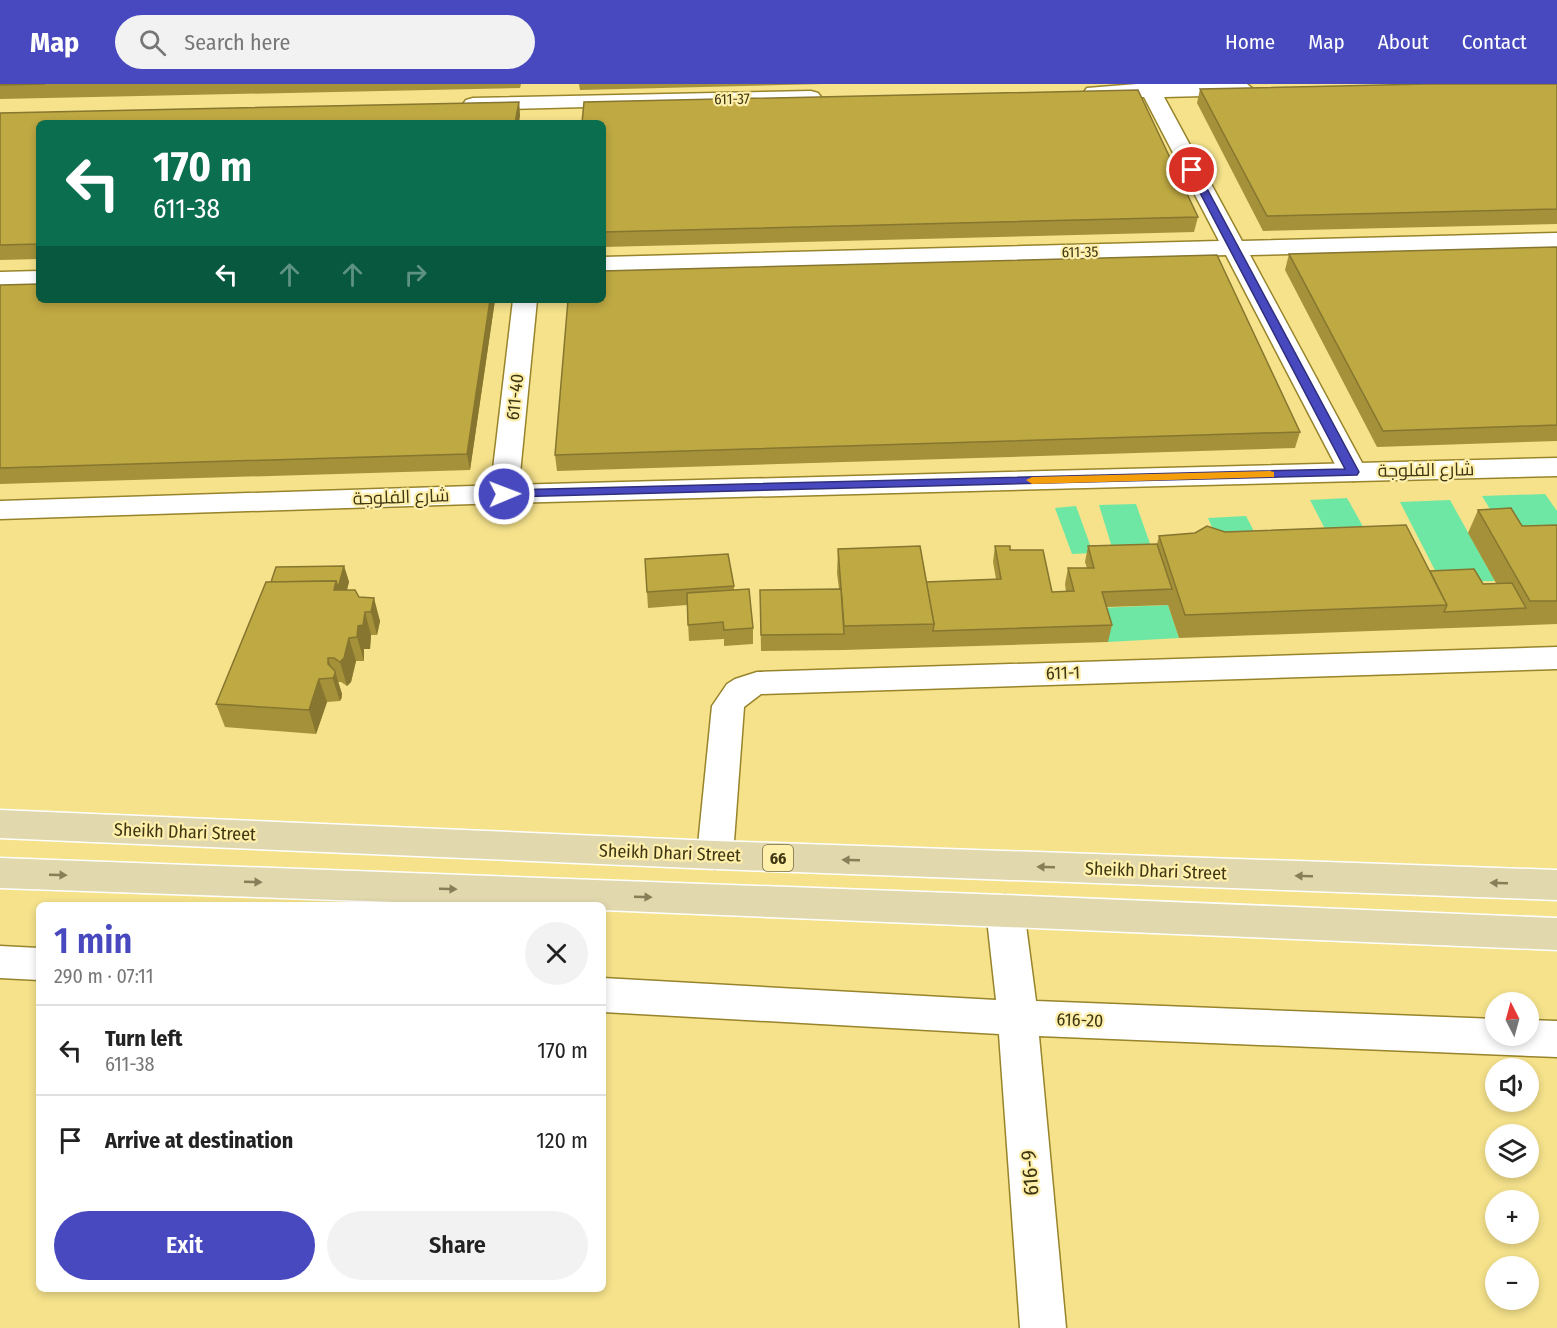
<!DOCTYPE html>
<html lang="en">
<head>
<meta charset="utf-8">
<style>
  body { margin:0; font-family:"Fira Sans Condensed",Cairo,sans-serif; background:#f2f2f2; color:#222; height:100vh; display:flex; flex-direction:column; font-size:22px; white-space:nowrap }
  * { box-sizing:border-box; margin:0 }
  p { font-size:20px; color:#767676 }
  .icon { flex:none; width:33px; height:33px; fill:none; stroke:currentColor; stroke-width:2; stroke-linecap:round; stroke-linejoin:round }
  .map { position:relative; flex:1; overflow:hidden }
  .details { position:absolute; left:36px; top:818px; width:570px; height:390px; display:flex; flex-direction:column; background:#fff; border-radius:9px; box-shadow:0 3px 9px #0003 }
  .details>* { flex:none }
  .banner { position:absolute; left:36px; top:36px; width:570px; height:183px; border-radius:9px; box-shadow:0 3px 9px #0003; background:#0b6e4f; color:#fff; overflow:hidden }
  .needle { width:39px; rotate:354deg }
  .controls { position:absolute; left:1485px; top:908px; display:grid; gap:12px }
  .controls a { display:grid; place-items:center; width:54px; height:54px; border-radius:50%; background:#fff; box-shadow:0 3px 9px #0003; font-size:30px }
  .pin { position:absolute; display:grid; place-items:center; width:51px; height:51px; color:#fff; margin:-26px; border:3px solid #fff; border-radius:50%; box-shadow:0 2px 6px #0007 }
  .me { position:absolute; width:66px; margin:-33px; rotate:89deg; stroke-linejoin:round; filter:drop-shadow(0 0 4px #0008) }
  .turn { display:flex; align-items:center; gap:21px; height:126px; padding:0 18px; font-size:27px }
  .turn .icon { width:78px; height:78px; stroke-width:2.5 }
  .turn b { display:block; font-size:42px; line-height:51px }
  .lanes { display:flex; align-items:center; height:57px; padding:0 18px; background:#0003; justify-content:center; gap:30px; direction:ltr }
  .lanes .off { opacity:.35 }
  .round { display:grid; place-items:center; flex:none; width:63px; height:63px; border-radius:32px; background:#f2f2f2 }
  .overview { display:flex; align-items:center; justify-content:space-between; height:102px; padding:0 18px }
  h1 { font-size:36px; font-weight:600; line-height:45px; color:#4949bf }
  .action { display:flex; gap:12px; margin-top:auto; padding:12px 18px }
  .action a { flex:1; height:69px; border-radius:36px; background:#4949bf; color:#fff; font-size:24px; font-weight:600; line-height:69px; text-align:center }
  .action a+a { background:#f2f2f2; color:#222 }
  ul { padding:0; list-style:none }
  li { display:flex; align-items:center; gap:18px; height:90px; padding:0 18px; border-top:2px solid #e0e0e0 }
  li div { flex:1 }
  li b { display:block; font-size:22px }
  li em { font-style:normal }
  header { display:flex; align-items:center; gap:36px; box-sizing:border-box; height:84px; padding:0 30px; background:#4949bf; color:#fff }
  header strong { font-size:28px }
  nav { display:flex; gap:33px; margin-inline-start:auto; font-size:21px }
  .search { width:420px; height:54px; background:#f2f2f2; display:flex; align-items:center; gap:15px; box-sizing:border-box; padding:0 21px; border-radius:33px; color:#767676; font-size:22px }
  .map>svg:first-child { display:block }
  .green { fill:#6ee7a4 }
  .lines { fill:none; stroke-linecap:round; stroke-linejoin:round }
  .minor-casing { stroke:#97842b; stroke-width:3 }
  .tertiary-casing { stroke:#97842b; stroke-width:3 }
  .primary-casing { stroke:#fff; stroke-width:3 }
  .minor { fill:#fff; fill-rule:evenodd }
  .tertiary { fill:#fff; fill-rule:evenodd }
  .primary { fill:#e2d8ae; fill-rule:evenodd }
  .wall { fill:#a4913a }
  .shaded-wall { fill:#86762f }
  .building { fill:#bfa943; stroke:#86762f; stroke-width:1.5 }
  .oneway { fill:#887f59 }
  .route { fill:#4949bf; stroke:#2f2f7c; stroke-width:1.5 }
  .slow { fill:#f59e0b }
  .labels { text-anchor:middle; stroke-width:4.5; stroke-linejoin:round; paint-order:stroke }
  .far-street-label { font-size:15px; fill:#3f3713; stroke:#feefab }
  .shield { fill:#feefab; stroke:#786e41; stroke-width:1.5 }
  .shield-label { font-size:16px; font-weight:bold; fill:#3f3713 }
  .street-label { font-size:18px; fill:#3f3713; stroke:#feefab }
  .near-street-label { font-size:21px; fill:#3f3713; stroke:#feefab }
</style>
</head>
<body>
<header>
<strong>Map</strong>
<div class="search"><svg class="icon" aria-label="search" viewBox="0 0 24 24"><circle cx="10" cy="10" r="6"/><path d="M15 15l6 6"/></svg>Search here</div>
<nav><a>Home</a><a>Map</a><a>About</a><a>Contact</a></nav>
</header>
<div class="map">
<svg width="1557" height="1244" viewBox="0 0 1557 1244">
  <rect width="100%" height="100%" fill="#f5e28b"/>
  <g class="green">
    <path d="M1545,410L1557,427V451L1507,453L1482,412Z"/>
    <path d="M1347,414L1370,455L1326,447L1310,416Z"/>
    <path d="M1450,416L1495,497L1441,498L1400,418Z"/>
    <path d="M1136,420L1153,468L1114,470L1099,421Z"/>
    <path d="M1076,422L1093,469L1072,470L1055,424Z"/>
    <path d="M1246,432L1259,457L1219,459L1208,434Z"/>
    <path d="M1168,521L1179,554L1108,558L1098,524Z"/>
  </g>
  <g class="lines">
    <g class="minor-casing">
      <g id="minor">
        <path d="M1137,0H1247L1253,5L1250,9L1243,11L1164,13L1242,157L1557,149V163L1250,171L1367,388L1363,394L1353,397L1343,394L1339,388L1226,171L603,187V173L1219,157L1144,13L1094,14L1087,12L1084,8L1087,4Z"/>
        <path d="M811,7L818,9L821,13L818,17L473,26L466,24L463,20L466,16L473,14Z"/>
        <path d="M39,187V201L0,202V188Z"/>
        <path d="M513,216H537L518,410L514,416L504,419L494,416L490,410Z"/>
        <path d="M1557,563V585L761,610L744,623L733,771L728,781L715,785L702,781L697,771L712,622L727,600L735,595L757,588Z"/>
        <path d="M1005,811L1018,815L1024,826L1036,917L1496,935V951H1528V936L1557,937V973L1039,952L1066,1244H1020L999,950L603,928V894L996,916L986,826L992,815Z"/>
        <path d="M0,862L39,864V896L0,894Z"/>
      </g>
    </g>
    <g class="tertiary-casing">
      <path id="tertiary" d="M1557,374V392L504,419L0,435V417L504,401Z"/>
    </g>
    <g class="primary-casing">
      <g id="primary">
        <path d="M0,726L715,757L1557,786V816L715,785L0,754Z"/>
        <path d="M0,774L1005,811L1557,834V866L603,826V820H449L0,804Z"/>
      </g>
    </g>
    <use href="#minor" class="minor"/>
    <use href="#tertiary" class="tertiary"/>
    <use href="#primary" class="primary"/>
  </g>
  <g class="wall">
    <path d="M0,0H521L520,4L0,15Z"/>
    <path d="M579,0H822L580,6Z"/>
    <path d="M1557,0V140L1263,147L1197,19L1200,5Z"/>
    <path d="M519,18L520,32L39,39V175L0,176V29Z"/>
    <path d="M603,39L1198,133L1194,148L603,163Z"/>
    <path d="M1557,163V357L1377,363L1285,186L1289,170Z"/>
    <path d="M0,201L39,216H495L470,386L0,400Z"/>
    <path d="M1300,348L1295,364L557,387L555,371Z"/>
    <path d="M1478,426L1522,442L1557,441V540L1179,554L1168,521L1106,523L1112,541L1108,558L843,566L761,567L760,506L839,505L837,489L838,465L926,498L996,495L993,478L995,462L1010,466L1052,508H1066L1065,500L1068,484H1087L1085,478L1088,462L1157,460L1159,452L1225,448L1430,487L1483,500L1496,499L1468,449Z"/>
    <path d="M344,482L349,498L347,506L359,513L380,537L377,551H371L370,565H364V577H356L351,598L347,602L341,598H338L342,610V614L340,617L327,618L316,650L225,643L216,620L271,498Z"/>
    <path d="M734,502V506L753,544V560L724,562V555L689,557L687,521L648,524L647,508Z"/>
  </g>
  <g class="shaded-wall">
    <path d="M519,18L520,32L519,39H515Z"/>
    <path d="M490,216H495L470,386L467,370Z"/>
    <path d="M344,482L349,498L343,520L334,506L336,497Z"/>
    <path d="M374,514L380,537L377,551L371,528Z"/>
    <path d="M365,528L371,551L370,565H364V577L357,553L358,542Z"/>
    <path d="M349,554L356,577L351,598L347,602L340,578Z"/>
    <path d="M328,574L334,593L335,587L342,610L340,617L328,580Z"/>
    <path d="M319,595L327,618L316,650L309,626Z"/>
  </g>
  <g class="building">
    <path d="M0,0H45L0,1Z"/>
    <path d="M1428,0H1557V125L1267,132L1200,5Z"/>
    <path d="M1138,6L1198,133L603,148V39H582L584,18Z"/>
    <path d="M519,18L515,39H39V160L0,161V29Z"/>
    <path d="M1557,163V341L1383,347L1289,170Z"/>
    <path d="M1217,171L1300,348L555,371L568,216H603V187Z"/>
    <path d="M39,200V216H490L467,370L0,384V201Z"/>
    <path d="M1511,424L1522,442L1557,441V517H1530L1478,426Z"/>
    <path d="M1406,441L1447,521L1185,531L1159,452L1195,449L1207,442L1225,448Z"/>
    <path d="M1157,460L1172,505L1102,508L1112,541L933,547L934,540L926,498L1001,495L995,462H1010V466H1043L1052,508L1074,507L1068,484H1094L1088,462Z"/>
    <path d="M920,462L934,540L844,542L838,465Z"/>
    <path d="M728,470L734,502L647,508L645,475Z"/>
    <path d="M344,482L338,504L336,497L271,498L276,483Z"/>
    <path d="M1474,485L1483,500L1512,499L1526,524L1444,528L1447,521L1430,487Z"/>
    <path d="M336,497L334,506H355L359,513L374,514L371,528H365L363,541L358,542L357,553L349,554L344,574L340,578L334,574H328V580L335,587V590L333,594L319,595L309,626L216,620L266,498Z"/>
    <path d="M749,505L753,544L724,546L723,538L688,541L687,509Z"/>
    <path d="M841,505L844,550L761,551L760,506Z"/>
  </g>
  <defs><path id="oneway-solid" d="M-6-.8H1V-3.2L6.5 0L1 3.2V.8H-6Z" transform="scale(1.5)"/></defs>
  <g class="oneway">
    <use href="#oneway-solid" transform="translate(851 776) rotate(-178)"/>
    <use href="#oneway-solid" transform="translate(1046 783) rotate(-178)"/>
    <use href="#oneway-solid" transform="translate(58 791) rotate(2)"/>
    <use href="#oneway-solid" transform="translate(1304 792) rotate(-178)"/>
    <use href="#oneway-solid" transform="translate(253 798) rotate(2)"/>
    <use href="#oneway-solid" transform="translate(1499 799) rotate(-178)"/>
    <use href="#oneway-solid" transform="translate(448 805) rotate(2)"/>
    <use href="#oneway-solid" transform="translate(643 813) rotate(2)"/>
  </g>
  <path class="route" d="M1192,83L1197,86L1359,388L1357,391L504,413L498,410L504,406L1345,385L1188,86Z"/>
  <path class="slow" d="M1270,387L1274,388V393L1032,400L1026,396L1032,393Z"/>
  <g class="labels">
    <g class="far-street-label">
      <text transform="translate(732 15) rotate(-1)" y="5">611-37</text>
      <text transform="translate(1080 168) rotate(-1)" y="5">611-35</text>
    </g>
    <rect class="shield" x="763" y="761" width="30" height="26" rx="4.5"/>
    <g class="shield-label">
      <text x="778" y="780">66</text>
    </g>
    <g class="street-label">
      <text transform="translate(515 313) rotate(-84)" y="6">611-40</text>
      <text transform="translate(1426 386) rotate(-1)" y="6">شارع الفلوجة</text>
      <text transform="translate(401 413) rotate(-2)" y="6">شارع الفلوجة</text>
      <text transform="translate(1063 589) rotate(-2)" y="6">611-1</text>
      <text transform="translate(185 748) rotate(2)" y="6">Sheikh Dhari Street</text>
      <text transform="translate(670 769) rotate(2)" y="6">Sheikh Dhari Street</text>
      <text transform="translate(1156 787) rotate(2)" y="6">Sheikh Dhari Street</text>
      <text transform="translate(1080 936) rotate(2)" y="6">616-20</text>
    </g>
    <g class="near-street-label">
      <text transform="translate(1030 1089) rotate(-94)" y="7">616-9</text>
    </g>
  </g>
</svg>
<div class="controls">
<a><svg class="needle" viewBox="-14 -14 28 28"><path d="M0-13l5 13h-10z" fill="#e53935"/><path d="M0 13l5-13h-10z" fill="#767676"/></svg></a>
<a><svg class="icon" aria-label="sound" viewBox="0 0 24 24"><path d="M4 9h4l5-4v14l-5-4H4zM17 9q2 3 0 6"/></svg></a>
<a><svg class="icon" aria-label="layers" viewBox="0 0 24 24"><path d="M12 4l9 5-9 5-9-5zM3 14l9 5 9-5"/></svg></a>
<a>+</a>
<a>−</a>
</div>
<div class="pin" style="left:1192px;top:86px;background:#d93025"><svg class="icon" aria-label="arrive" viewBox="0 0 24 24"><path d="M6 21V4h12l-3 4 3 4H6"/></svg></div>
<svg class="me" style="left:504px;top:410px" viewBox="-20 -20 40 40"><circle r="17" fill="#4949bf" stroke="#fff" stroke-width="3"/><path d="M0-11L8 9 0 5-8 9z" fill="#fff"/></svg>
<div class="banner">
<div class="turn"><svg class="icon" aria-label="left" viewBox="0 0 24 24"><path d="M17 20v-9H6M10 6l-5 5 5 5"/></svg><div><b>170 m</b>611-38</div></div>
<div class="lanes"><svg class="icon" aria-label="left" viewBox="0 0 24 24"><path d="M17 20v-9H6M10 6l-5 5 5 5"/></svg><svg class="icon off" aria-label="ahead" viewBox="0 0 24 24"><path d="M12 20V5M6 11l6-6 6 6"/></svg><svg class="icon off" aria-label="ahead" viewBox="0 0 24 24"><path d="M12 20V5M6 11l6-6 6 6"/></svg><svg class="icon off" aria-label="right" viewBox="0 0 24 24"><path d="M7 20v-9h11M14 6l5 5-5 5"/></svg></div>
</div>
<section class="details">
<div class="overview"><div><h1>1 min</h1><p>290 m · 07:11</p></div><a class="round"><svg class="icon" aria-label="close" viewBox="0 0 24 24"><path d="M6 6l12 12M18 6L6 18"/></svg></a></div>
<ul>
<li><svg class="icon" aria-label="left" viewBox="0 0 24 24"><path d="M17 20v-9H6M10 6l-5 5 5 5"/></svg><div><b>Turn left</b><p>611-38</p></div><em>170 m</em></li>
<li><svg class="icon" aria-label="arrive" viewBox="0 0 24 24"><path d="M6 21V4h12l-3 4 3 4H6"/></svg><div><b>Arrive at destination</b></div><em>120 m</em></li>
</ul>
<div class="action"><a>Exit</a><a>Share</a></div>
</section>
</div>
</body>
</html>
